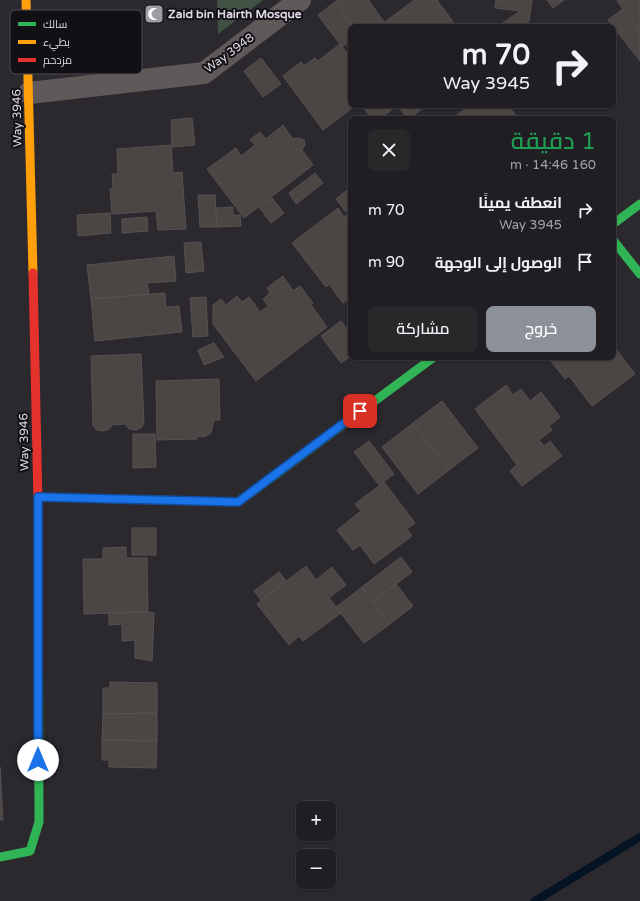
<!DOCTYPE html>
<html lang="ar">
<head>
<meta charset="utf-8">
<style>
  body { margin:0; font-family:"Varela Round",Cairo,sans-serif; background:#28272a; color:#f1f3f6; direction:rtl; height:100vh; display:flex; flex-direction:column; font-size:15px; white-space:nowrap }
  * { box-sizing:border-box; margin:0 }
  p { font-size:13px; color:#a2a2a5 }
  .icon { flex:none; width:22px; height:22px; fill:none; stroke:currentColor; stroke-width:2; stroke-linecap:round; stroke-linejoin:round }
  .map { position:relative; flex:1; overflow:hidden; direction:ltr }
  .drawer { position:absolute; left:348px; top:116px; width:268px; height:244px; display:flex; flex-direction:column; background:#201e22; border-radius:8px; box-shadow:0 1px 3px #0004,0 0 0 1px #3d3c40; direction:rtl }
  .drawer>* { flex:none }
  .banner { position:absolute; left:348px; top:24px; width:268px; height:84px; border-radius:8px; box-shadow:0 1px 3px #0004,0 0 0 1px #3d3c40; direction:rtl; background:#201e22; color:#f1f3f6; overflow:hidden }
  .fabs { position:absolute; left:296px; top:801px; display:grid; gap:8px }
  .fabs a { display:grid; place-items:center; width:40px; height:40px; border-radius:8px; background:#201e22; box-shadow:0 1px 3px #0004,0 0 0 1px #3d3c40; font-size:20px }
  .pin { position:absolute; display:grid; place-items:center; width:34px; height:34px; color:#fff; margin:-17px; border-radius:8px; box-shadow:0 2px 6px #0006 }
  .me { position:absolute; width:44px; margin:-22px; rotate:0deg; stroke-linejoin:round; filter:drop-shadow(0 0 3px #0008) }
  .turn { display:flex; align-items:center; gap:14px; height:84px; padding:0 20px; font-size:18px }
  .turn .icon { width:52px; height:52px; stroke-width:2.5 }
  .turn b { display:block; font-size:28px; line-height:34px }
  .round { display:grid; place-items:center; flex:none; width:42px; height:42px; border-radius:8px; background:#28272a }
  .summary { display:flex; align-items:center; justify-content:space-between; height:68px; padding:0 20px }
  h1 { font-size:24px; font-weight:600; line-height:30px; color:#1e9e55 }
  .cta { display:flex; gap:8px; margin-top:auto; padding:8px 20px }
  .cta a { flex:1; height:46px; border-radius:8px; background:#8c9099; color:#fff; font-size:16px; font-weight:600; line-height:46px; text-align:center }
  .cta a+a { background:#28272a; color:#f1f3f6 }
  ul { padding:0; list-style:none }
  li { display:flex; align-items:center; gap:12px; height:52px; padding:0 20px }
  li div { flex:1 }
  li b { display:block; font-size:15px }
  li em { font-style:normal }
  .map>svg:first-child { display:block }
  .green { fill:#415143 }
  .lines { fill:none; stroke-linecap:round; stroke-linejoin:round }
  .stream { stroke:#041425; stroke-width:8 }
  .building { fill:#4b4543; stroke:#555252 }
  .street { stroke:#605959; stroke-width:22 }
  .fast { stroke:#30b455; stroke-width:9 }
  .slow { stroke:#ff9f0a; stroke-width:9 }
  .jam { stroke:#e5322d; stroke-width:9 }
  .route-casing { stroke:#114b97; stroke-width:10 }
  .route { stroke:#1a73e8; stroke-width:7 }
  .labels { text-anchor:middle; stroke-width:4; stroke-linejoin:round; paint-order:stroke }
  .poi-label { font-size:12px; font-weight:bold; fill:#dddae2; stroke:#120f15; text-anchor:start }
  .street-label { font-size:12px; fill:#dddae2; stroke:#120f15 }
  .key { fill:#120f15; stroke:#4f4c52; stroke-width:1 }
  .key-label { font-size:11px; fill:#dddae2 }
</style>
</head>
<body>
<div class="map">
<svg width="640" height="901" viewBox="0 0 640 901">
  <rect width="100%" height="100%" fill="#2b282e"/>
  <path class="green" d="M217,0H263L218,34Z"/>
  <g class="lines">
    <path class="stream" d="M535,901L640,837"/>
  </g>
  <g class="building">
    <path d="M338,0H368L388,27H354L335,2Z"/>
    <path d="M414,0H437L457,27H388L385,22Z"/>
    <path d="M496,0H532L528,27H497L520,11L495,8Z"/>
    <path d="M547,0H564L553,8Z"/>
    <path d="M618,0H640V32L617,1Z"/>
    <path d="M335,2L354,27H351V40L342,47L318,15Z"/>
    <path d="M623,9L640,32V61L608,20Z"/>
    <path d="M340,44L351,58V105H356L323,130L283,76L301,62L304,66L315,58L318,61Z"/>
    <path d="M261,58L281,84L263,97L244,71Z"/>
    <path d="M361,105H397V106L379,119H372Z"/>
    <path d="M405,105H413L418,112L408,119L400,109Z"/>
    <path d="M413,105H427L418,112Z"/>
    <path d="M470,105H508L518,119H452Z"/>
    <path d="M192,118L195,145L172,147L171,120Z"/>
    <path d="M283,125L293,139L299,138L304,140L305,145L302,150L313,165L244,218L207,169L236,148L241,156L255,145L250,140L260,132L266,139Z"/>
    <path d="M171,145L173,173L182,172L186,229L158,230L156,211L112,214L110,189H113L112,174H118L117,149Z"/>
    <path d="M315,173L323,183L296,204L289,193Z"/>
    <path d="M351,187V208L346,212L336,199Z"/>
    <path d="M198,195H215L217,227H200Z"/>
    <path d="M272,198L284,213L271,223L259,207Z"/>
    <path d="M233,207V215H240L241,226L217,227L216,208Z"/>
    <path d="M338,208L344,217L351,212V297L343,303L329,284L326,287L292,243Z"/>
    <path d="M110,213L111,233L78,236L77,215Z"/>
    <path d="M147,217L148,231L122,233V219Z"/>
    <path d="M201,242L204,271L186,273L184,243Z"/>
    <path d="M174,256L176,281L147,283L149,294L91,299L87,265Z"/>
    <path d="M283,276L293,291L300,286L313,303L311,305L327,327L256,381L213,324V305L221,299L226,305L237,296L242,302L249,297L260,312L268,306L263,299L270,293L267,288Z"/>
    <path d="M165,293L166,307L179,306L182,332L95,341L91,299Z"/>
    <path d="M206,297L208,336L193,337L190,298Z"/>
    <path d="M341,321L351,334V356L341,363L321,336Z"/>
    <path d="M214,343L224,357L204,365L198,350Z"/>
    <path d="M613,345L635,374L592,406L569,376L565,379L551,361L556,357H613Z"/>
    <path d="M141,354L144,423L141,428L136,430L129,429L125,424L112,425L109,429L104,431L97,430L93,426L91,356Z"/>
    <path d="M219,379L220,420H214L211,433L204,437L197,436V439L157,440L156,381Z"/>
    <path d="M506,385L513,395L521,389L530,401L541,392L560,417L549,426L552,430L539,440L544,446L550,441L562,456L522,486L510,471L517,465L475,409Z"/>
    <path d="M442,401L478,448L449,470L413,423Z"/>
    <path d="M413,423L449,470L418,494L382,447Z"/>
    <path d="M133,434H155L156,467L133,468Z"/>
    <path d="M369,441L394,474L379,485L354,452Z"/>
    <path d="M384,482L415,523L407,529L412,536L374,564L360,545L353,550L337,530L361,511L355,504Z"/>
    <rect x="132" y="528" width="24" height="27"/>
    <path d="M126,547V558H147L148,612L84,614L83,559H103V548Z"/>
    <path d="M401,557L412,572L373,602L362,587Z"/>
    <path d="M306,566L316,580L332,567L346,585L329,598L341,613L303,641L299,636L289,645L257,604Z"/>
    <path d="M279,572L286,581L261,600L254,591Z"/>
    <path d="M396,584L413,606L390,624L373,602Z"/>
    <path d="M362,587L390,624L364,643L336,607Z"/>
    <path d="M148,612L154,613L152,661L135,658V640L122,641V624L109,625V613Z"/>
    <path d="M110,682L157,683V713L103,714V688H110Z"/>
    <path d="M157,713V741L102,740L103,714Z"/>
    <path d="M102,740L157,741L156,768L109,767V760H102Z"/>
    <path d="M0,767L3,820H0Z"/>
  </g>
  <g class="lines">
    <path class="street" d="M29,93L204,73L300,0"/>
    <g class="fast">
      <path d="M613,224L640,204"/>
      <path d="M613,240L640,274"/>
      <path d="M248,495L434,357"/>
      <path d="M0,857L30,851L39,822L38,503"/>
    </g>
    <path class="slow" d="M26,0L33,273"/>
    <g class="jam">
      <path d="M33,273L38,503"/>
      <path d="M38,497L238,502L248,495"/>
    </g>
  </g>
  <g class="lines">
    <g class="route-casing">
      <path id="route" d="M38,760V497L238,502L360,411"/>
    </g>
    <use href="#route" class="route"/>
  </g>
  <defs>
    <g id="mosque-square" transform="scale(1)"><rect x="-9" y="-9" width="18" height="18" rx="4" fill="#9f9ca3" stroke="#120f15"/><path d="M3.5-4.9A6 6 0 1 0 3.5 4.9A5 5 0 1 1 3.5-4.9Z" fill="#fff"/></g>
  </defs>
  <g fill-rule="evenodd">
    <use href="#mosque-square" x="154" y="14"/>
  </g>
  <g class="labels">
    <g class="poi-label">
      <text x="168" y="18">Zaid bin Hairth Mosque</text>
    </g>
    <g class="street-label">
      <text transform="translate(229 53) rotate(-36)" y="4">Way 3948</text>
      <text transform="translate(17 118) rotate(-91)" y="4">Way 3946</text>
      <text transform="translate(24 442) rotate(-91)" y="4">Way 3946</text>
    </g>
  </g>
  <rect x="10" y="10" width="132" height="64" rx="6" class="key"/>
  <rect x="18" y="22" width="18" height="4" fill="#30b455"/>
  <rect x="18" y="40" width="18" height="4" fill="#ff9f0a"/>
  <rect x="18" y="58" width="18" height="4" fill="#e5322d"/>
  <g class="key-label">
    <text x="43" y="28">سالك</text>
    <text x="43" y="46">بطيء</text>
    <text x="43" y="64">مزدحم</text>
  </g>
</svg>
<div class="fabs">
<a>+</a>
<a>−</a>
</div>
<div class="pin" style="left:360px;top:411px;background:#d93025"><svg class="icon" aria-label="arrive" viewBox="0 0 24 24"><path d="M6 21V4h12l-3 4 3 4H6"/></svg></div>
<svg class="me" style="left:38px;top:760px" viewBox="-20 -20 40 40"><circle r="19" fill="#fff"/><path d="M0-13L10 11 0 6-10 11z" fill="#1a73e8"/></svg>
<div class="banner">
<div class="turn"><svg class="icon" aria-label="right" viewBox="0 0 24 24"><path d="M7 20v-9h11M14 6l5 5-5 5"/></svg><div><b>70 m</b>Way 3945</div></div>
</div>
<section class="drawer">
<div class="summary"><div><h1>1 دقيقة</h1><p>160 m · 14:46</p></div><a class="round"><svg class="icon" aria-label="close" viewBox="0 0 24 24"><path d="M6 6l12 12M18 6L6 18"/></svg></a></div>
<ul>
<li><svg class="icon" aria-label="right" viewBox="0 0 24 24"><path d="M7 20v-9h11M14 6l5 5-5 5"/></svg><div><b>انعطف يمينًا</b><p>Way 3945</p></div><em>70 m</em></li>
<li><svg class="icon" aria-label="arrive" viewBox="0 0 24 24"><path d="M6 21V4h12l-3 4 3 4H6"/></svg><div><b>الوصول إلى الوجهة</b></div><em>90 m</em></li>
</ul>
<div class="cta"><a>خروج</a><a>مشاركة</a></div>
</section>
</div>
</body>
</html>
